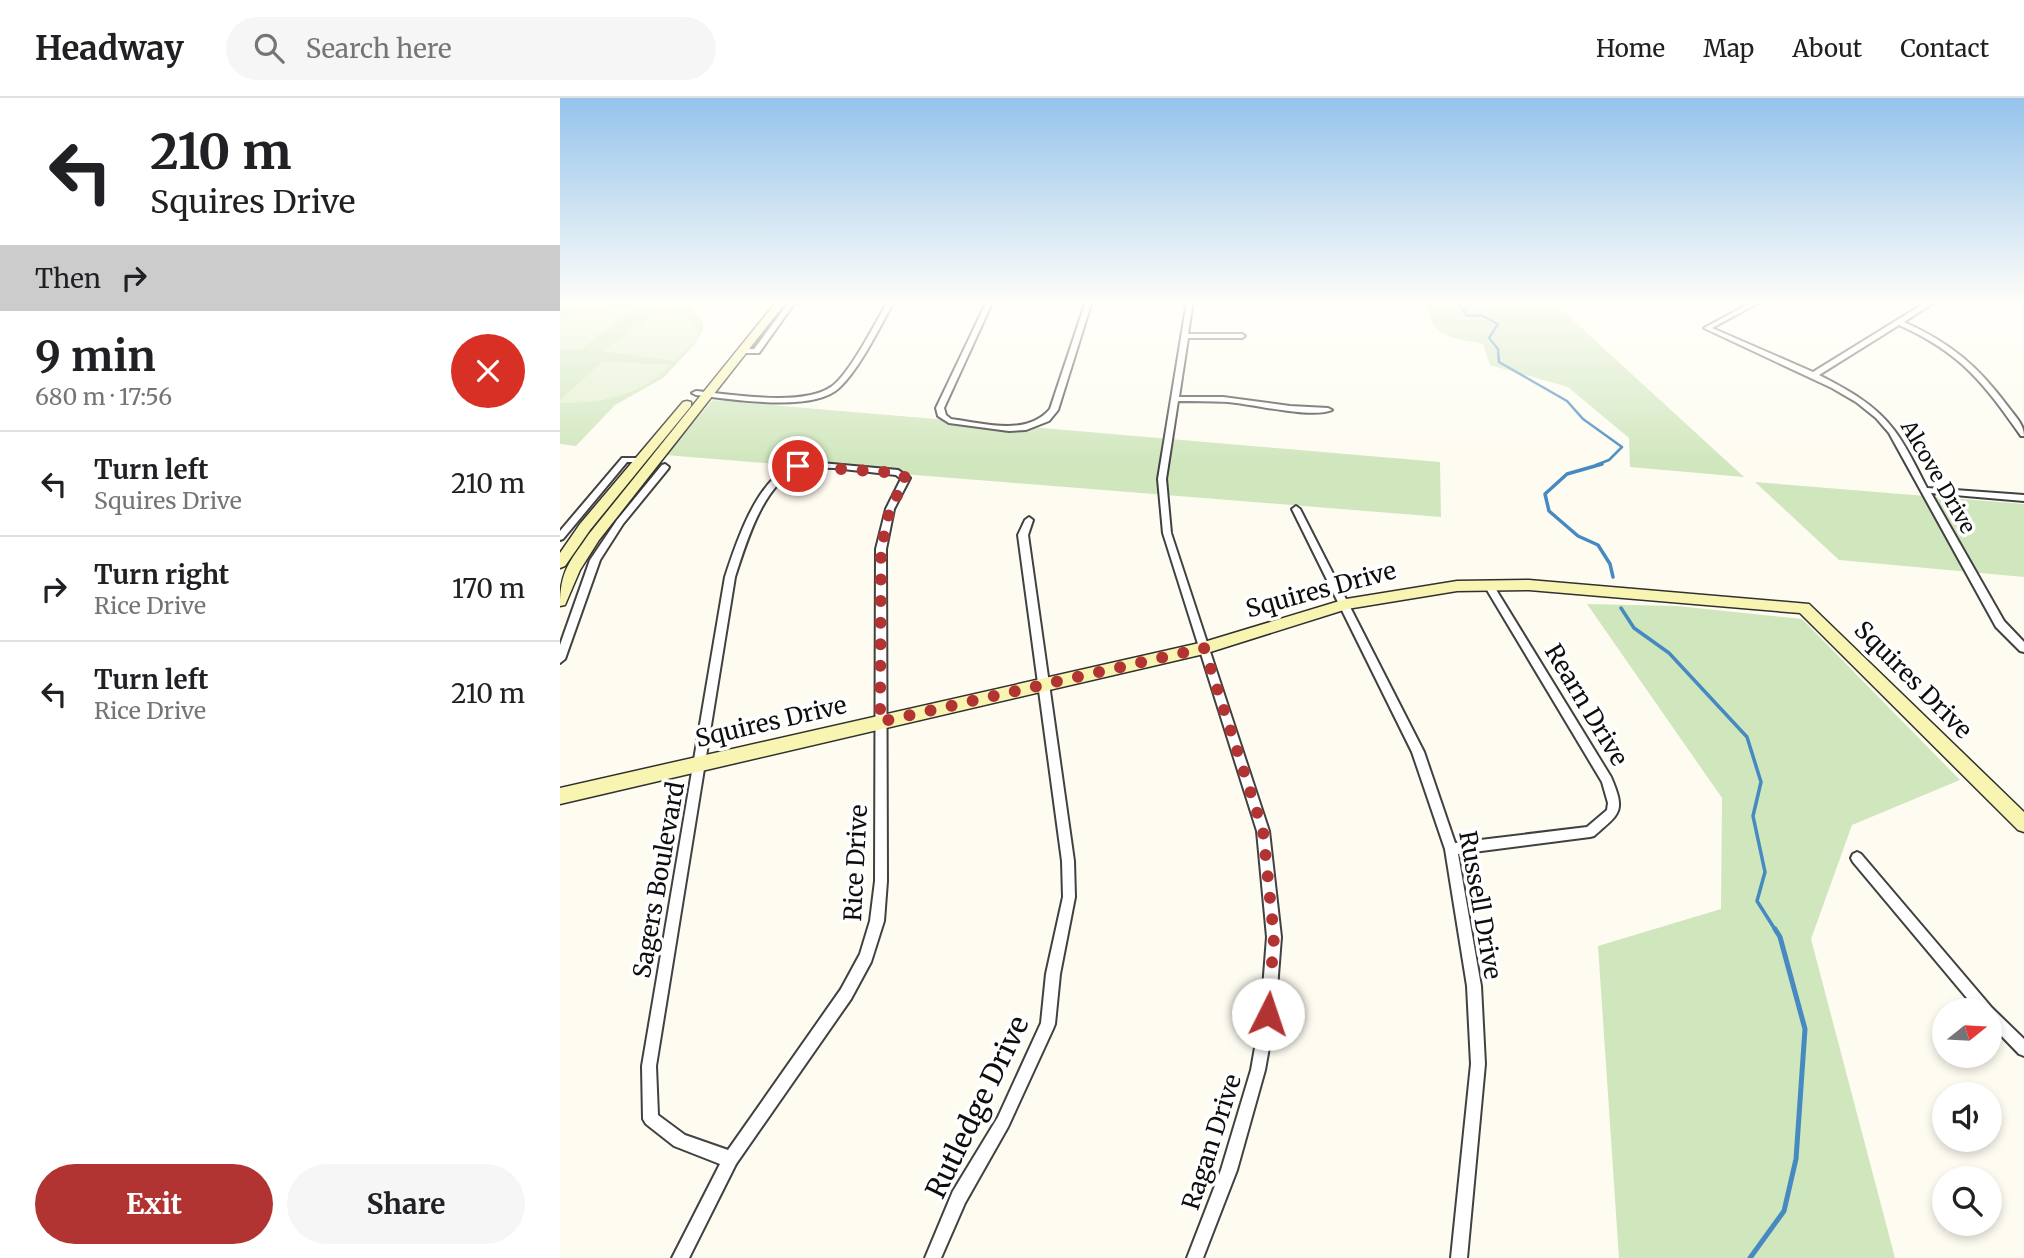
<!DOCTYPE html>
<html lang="en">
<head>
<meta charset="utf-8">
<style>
  body { margin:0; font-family:Merriweather,serif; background:#f6f6f6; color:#202124; height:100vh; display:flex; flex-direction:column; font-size:26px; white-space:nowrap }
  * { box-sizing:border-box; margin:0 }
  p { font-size:23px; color:#757577 }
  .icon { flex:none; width:38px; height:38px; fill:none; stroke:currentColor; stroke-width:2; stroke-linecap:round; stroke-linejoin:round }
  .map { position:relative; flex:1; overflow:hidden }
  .sheet { display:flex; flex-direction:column; background:#fff; width:560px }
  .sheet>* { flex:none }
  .hud { background:#fff; color:#202124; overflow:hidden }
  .needle { width:46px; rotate:72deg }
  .fabs { position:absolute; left:1372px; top:900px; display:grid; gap:14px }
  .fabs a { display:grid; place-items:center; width:70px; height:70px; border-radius:50%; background:#fff; box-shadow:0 4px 10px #0003; font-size:35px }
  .pin { position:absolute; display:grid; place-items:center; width:60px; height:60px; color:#fff; margin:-30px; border:4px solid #fff; border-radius:50%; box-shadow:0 2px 7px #0007 }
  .me { position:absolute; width:77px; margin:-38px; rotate:4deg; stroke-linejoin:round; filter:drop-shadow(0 0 5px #0008) }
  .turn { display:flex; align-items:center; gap:24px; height:147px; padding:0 35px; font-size:32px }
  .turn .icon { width:91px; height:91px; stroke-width:2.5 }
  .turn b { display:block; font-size:49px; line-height:60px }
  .then { display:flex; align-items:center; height:66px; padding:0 35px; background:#0003; gap:14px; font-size:26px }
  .round { display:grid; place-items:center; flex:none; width:74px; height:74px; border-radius:37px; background:#f6f6f6 }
  .summary { display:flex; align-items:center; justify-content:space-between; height:119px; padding:0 35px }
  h1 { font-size:42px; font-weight:700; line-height:52px }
  .action { display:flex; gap:14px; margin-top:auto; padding:14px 35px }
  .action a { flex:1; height:80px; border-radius:42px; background:#b23432; color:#fff; font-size:28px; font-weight:700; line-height:80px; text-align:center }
  .action a+a { background:#f6f6f6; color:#202124 }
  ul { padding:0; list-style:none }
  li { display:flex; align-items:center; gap:21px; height:105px; padding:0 35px; border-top:2px solid #e0e0e0 }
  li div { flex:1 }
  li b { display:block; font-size:26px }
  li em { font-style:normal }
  header { display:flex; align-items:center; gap:42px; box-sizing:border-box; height:98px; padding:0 35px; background:#fff; border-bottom:2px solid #e0e0e0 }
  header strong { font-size:33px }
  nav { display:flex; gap:38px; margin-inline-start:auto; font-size:24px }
  .search { width:490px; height:63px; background:#f6f6f6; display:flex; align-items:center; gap:18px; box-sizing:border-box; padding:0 24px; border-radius:38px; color:#757577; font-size:26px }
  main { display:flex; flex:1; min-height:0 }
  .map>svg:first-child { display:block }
  .green { fill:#d0e6bd }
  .pitch { fill:#e1eece }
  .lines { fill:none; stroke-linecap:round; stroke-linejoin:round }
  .stream-far2 { stroke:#478ac1; stroke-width:2.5 }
  .stream-far1 { stroke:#478ac1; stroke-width:3.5 }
  .stream { stroke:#478ac1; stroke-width:5 }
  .street-casing { stroke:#414141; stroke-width:4 }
  .secondary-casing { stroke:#303030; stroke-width:3 }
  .street { fill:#fff; fill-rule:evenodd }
  .secondary { fill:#f8f4b2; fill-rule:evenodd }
  .route { stroke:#b23432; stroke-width:12; stroke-dasharray:0 21.6 }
  .labels { text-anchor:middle; stroke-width:7; stroke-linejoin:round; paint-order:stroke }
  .far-street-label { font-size:21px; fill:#0e0e0e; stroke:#fff }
  .street-label { font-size:24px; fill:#0e0e0e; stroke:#fff }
  .near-street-label { font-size:28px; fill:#0e0e0e; stroke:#fff }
</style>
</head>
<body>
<header>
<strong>Headway</strong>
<div class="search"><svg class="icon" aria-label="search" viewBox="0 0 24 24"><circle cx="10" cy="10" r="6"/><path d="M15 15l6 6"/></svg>Search here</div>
<nav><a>Home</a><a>Map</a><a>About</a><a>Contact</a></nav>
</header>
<main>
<section class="sheet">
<div class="hud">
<div class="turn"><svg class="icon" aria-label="left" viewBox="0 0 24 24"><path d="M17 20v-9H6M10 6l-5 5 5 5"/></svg><div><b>210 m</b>Squires Drive</div></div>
<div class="then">Then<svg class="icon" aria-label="right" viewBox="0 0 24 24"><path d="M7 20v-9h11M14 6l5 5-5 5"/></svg></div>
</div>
<div class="summary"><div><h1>9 min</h1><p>680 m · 17:56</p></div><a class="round" style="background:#d93025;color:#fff"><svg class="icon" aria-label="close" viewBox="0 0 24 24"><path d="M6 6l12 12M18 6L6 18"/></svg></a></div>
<ul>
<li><svg class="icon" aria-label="left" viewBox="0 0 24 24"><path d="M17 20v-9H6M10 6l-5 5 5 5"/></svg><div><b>Turn left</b><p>Squires Drive</p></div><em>210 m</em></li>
<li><svg class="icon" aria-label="right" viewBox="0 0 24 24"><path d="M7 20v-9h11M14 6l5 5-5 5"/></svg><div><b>Turn right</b><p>Rice Drive</p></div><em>170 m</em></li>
<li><svg class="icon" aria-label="left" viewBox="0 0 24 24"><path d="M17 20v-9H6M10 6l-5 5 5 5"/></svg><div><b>Turn left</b><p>Rice Drive</p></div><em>210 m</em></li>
</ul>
<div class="action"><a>Exit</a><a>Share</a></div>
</section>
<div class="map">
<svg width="1464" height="1160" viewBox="0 0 1464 1160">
  <rect width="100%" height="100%" fill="#fefcf1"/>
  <g class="green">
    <path d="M0,203H95L102,211L134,203L130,206L143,224V232L134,247L103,280L55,307L16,348L0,346Z"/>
    <path d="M867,203H992L1184,379L1070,369L1069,340L1008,289L930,267L923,246C891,239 870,241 867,203Z"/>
    <path d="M153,302L880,364L881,419L105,357Z"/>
    <path d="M1195,384L1464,406V479L1279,462Z"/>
    <path d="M1027,506L1117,508L1242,521L1400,682L1292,727L1251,841L1335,1160H1059L1038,848L1161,811L1162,700Z"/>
  </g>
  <g class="pitch">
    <path d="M72,212L20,252L0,251V220L34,213Z"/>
    <path d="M101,212C117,215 130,217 138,232L136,242L115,263L42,253Z"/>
    <path d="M42,264L111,266C84,297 40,306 0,305V302Z"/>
  </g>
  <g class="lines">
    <path class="stream-far2" d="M898,203L907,218L921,217L938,226L929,240L938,251L939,264L1007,303L1023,321L1062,349L1049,362L1036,367"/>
    <g class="stream-far1">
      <path d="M1042,366L1007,376L985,396L989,413L1018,438L1038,447L1050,466L1053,479"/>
      <path d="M1061,510L1074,530L1109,555L1187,639L1201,684L1193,718L1205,774L1197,803L1216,833"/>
    </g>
    <path class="stream" d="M1190,1160L1224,1113L1236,1061L1245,931L1220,839L1215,831"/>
    <g class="street-casing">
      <g id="street">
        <path d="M230,203H236L199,255H181V251H194Z"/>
        <path d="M328,203H334C321,227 299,272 279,290C252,315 171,301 136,297L132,295L136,293C170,296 242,309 271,289C289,277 316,224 328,203Z"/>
        <path d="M427,203H433L384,310L386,317L391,321C423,325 466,339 490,311L526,203H532L498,312L489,323L466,332L449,333L389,325L378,318L376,310Z"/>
        <path d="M627,203H633L628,236H682L685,238L682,240H628L619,299H663L730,308L768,310L772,312C753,321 692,306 668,304C651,303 635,303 618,303L606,381L611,435L709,733L721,839L715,916L705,972L677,1072L643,1160H627L661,1072L691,972L701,916L707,839L697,733L603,435L598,381Z"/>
        <path d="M1194,203H1202L1152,230L1253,274L1368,203H1376L1344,224C1391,245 1419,269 1449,310C1456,319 1464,327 1464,338H1461C1423,284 1401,255 1339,227L1259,277C1286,291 1315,306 1334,332C1347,349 1357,371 1367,390L1464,397V403L1371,395L1444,523L1464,544V554L1460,553L1436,529L1329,335L1316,320L1296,304L1272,290L1144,230Z"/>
        <path d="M62,360H80L84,362L80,364H67L3,441L0,442V433Z"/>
        <path d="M250,364L338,372L350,380L334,411L326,451L327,783L324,823L311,864L291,901L176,1066L129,1160H112L160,1066L114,1048L86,1026L83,1021L82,968L165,479C176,445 193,394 223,372C231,366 240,364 250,364ZM241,369L274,370L336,377L341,381L326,411L316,451L315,783L310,823L300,856L281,891L168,1052L125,1037L98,1017L96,968L175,479C187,442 203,386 241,369Z"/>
        <path d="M105,366L109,369L108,371L63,426L40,462L5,561L0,565V547L30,462L57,422L102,367Z"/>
        <path d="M736,408L740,411L864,654L895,745L1027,729L1047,712L1048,705L1042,684L924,487L929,484L932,485L1051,679C1066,714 1060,715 1034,738L1030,739L898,756L921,888L925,966L907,1160H891L911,966L907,888L885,751L852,654L732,411Z"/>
        <path d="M469,419L473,422L468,437L514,763L515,799L500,876L495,926L493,931L448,1029L405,1105L381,1160H365L393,1093L438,1019L481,925L486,876L503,799L502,763L458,437L465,422Z"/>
        <path d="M1297,754L1301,756L1432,910L1464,941V958L1459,956L1430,926V912H1417L1293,764L1291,760L1293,756Z"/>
      </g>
    </g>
    <g class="secondary-casing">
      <g id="secondary">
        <path d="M217,203H227L39,442L20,472L5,507L0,508C0,472 10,464 29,436Z"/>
        <path d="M127,303L131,304V308L30,432L5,468L0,470V455L20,426L123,304Z"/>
        <path d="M969,482L1249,506L1464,714V734L1458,732L1240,515L969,492L897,493L787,511L644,556L0,706V690L644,544L786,501L897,483Z"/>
      </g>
    </g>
    <use href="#street" class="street"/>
    <use href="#secondary" class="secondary"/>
  </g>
  <linearGradient id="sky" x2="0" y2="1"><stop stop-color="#95c3ec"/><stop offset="0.56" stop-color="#fffef9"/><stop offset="1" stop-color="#fffef9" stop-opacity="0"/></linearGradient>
  <rect width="1464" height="365" fill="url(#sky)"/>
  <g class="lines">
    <path class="route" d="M238,368L338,375L346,380L330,411L321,451L320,624L644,550L703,733L714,839L708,916"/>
  </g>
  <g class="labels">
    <g class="far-street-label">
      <text transform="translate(1378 379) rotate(60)" y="7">Alcove Drive</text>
    </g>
    <g class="street-label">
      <text transform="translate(761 492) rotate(-15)" y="8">Squires Drive</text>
      <text transform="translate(1353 582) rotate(45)" y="8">Squires Drive</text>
      <text transform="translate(1026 607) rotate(59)" y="8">Rearn Drive</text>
      <text transform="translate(211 624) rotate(-13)" y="8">Squires Drive</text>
      <text transform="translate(296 765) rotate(-87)" y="8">Rice Drive</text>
      <text transform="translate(99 782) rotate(-80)" y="8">Sagers Boulevard</text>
      <text transform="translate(920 807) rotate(80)" y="8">Russell Drive</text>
      <text transform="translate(652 1044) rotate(-72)" y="8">Ragan Drive</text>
    </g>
    <g class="near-street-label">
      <text transform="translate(417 1009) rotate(-64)" y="10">Rutledge Drive</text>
    </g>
  </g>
</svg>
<div class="fabs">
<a><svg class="needle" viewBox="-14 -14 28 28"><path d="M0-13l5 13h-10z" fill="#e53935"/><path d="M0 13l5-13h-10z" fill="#757577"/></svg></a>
<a><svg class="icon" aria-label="sound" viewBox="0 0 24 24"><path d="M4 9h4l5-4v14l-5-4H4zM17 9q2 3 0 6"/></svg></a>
<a><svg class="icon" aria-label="search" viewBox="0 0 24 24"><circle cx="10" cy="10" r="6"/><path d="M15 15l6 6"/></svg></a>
</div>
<div class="pin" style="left:238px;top:368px;background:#d93025"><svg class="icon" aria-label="arrive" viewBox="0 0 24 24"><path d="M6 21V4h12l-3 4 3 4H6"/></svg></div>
<svg class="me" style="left:708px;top:916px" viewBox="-20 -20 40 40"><circle r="19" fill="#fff"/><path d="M0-13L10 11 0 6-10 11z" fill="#b23432"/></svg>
</div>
</main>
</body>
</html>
